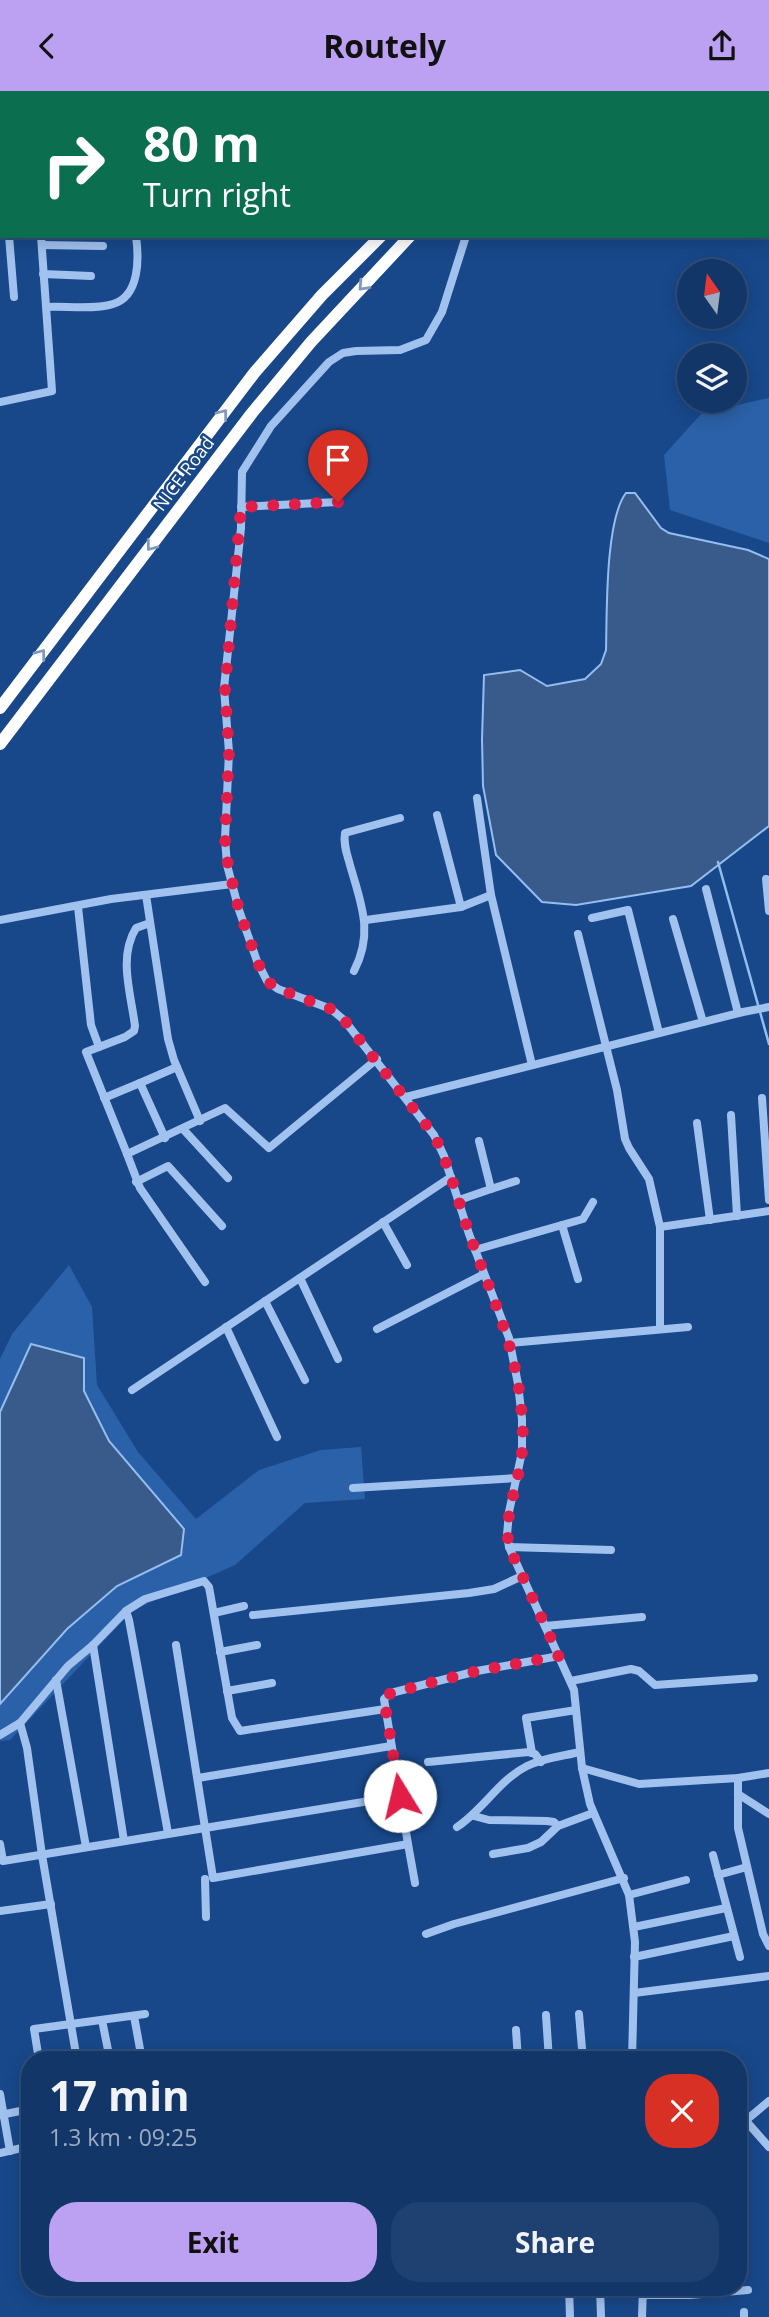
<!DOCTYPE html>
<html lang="en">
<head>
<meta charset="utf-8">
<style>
  body { margin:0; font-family:"Open Sans",sans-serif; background:#1f4171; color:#f1f3f6; height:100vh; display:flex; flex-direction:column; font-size:26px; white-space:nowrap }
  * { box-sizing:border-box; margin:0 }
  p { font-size:23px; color:#9cabc0 }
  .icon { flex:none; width:38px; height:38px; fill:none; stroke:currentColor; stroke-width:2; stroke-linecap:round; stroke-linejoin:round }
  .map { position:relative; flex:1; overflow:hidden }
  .panel { position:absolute; left:21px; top:1960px; width:726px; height:245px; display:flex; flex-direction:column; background:#123668; border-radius:28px; box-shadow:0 4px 18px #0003,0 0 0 2px #31507c }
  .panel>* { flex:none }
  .guide { position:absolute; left:0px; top:0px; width:770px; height:147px; box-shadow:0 4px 18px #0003,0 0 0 2px #31507c; background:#0b6e4f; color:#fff; overflow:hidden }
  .needle { width:46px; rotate:346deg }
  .buttons { position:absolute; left:677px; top:168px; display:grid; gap:14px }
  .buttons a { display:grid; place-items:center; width:70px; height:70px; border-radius:50%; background:#123668; box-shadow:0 4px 18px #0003,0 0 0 2px #31507c; font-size:35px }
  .pin { position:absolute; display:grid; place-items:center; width:60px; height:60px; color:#fff; margin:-72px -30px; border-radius:50% 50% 50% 0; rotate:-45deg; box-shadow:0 0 7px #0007 }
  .pin .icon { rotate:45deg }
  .me { position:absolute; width:77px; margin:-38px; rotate:351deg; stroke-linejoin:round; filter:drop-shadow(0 0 5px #0008) }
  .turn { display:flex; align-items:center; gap:24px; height:147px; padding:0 28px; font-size:32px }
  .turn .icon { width:91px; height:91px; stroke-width:2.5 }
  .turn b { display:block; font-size:49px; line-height:60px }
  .round { display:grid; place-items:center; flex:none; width:74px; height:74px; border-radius:28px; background:#1f4171 }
  .headline { display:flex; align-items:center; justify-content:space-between; height:119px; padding:0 28px }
  h1 { font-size:42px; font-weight:700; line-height:52px }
  .primary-button { display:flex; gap:14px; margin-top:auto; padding:14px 28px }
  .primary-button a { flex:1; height:80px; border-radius:28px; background:#bca0f2; color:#111; font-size:28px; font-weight:700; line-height:80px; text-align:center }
  .primary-button a+a { background:#1f4171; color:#f1f3f6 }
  header { display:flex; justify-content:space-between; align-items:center; height:91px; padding:0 28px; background:#bca0f2; color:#111; font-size:32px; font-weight:700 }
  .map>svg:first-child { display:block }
  .green { fill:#2b61a8 }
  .water { fill:#395b8c; stroke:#94bdf0; stroke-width:2 }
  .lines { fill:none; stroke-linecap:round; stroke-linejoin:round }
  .stream { stroke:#94bdf0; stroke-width:2.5 }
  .minor { stroke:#a1c2ee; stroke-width:8 }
  .highway { stroke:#fff; stroke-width:12 }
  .oneway { stroke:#809abf }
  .route { stroke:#e11d48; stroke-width:12; stroke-dasharray:0 21.6 }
  .labels { text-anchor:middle; stroke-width:5; stroke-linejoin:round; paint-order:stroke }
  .street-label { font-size:18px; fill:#fff; stroke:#18488a }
</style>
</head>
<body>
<header><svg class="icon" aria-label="back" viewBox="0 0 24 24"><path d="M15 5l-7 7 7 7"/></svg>Routely<svg class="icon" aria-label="share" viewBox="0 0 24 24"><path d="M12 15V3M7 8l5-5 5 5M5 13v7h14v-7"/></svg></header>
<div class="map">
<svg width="769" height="2226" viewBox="0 0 769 2226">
  <rect width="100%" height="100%" fill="#18488a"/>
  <g class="green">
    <path d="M769,307V452L670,419L664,364L702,322Z"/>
    <path d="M69,1174L92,1216L97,1294L138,1361L196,1428L259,1379L321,1359L361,1356L365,1408L305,1412L235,1474L133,1519L10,1649L0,1650V1613L67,1538L117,1495L181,1464L184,1438L109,1350L84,1300L20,1275L0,1321V1268L12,1243Z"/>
  </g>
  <g class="water">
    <path d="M626,402H635L661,437L669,442L748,459L769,468V735L691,795L576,814L542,811L496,764L483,695L482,648L484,584L520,579L547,595L585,588L601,573L606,559C607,523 605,429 626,402Z"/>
    <path d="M31,1253L84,1267V1300L109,1350L184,1438L181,1464L117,1495L67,1538L0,1613V1321Z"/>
  </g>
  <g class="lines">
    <path class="stream" d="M718,771L769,953"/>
    <g class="minor">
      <path d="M174,0L175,2"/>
      <path d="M43,2V0"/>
      <path d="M9,145L14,206"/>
      <path d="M466,145L442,221L426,249L400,259L356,260L343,262L329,271L271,335L242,381L241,437L224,597L229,661L225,748L227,774L239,819L257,870L267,890L278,898L331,918L344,929L434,1044L444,1065L469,1143L509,1247L518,1293L522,1328V1361L509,1421L507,1444L509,1456L574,1599L582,1677L590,1713L629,1804L635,1851L632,1969"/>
      <path d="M42,154L103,155"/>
      <path d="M43,183L91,185"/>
      <path d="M47,216C66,215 96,219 113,213C140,205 139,167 136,145"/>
      <path d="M0,311L52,300L41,145"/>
      <path d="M241,416L337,411"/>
      <path d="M437,724L461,816L491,804L477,707"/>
      <path d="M766,788L769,820"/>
      <path d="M706,798L738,922"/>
      <path d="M146,804L168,948L174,969L200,1030"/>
      <path d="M491,804L532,974"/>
      <path d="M78,816L91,934L99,956"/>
      <path d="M592,827L628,819L659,942"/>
      <path d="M673,828L703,931"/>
      <path d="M0,829L111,808L232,793"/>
      <path d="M366,829L461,816"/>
      <path d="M150,832L136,837C118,866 131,903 135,935L134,940L125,946L86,961L127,1063L225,1017L269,1057L377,968"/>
      <path d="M578,843L617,999L625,1048L629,1057L649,1088L660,1136V1238"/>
      <path d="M354,880C374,841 361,813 350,774C347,763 343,753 345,742L400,727"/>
      <path d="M140,992L177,976"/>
      <path d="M406,1006L743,921L769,916"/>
      <path d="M104,1007L140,992L165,1047"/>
      <path d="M762,1007L769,1109"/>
      <path d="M731,1024L737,1125"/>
      <path d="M697,1032L710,1129"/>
      <path d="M183,1038L228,1087"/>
      <path d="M127,1063L140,1097L205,1191"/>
      <path d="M136,1091L168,1075L222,1135"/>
      <path d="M491,1098L516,1090"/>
      <path d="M459,1109L491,1098L479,1050"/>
      <path d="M383,1131L407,1174"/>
      <path d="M562,1134L578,1188"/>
      <path d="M660,1136L769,1120"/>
      <path d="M475,1159L583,1128L593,1111"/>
      <path d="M300,1187L338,1268"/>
      <path d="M265,1210L305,1289"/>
      <path d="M226,1236L277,1346"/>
      <path d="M377,1238L484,1183"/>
      <path d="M510,1252L688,1236"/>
      <path d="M132,1299L451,1086"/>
      <path d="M353,1397L517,1387"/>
      <path d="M509,1456L611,1459"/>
      <path d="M126,1520L129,1529L168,1742"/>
      <path d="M214,1522L244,1515"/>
      <path d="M253,1524L469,1502L494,1498L522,1485"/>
      <path d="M545,1535L642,1526"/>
      <path d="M93,1554L124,1750"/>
      <path d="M176,1554L213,1787L408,1753L384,1608L391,1602L477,1580L559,1565"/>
      <path d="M220,1561L257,1554"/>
      <path d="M56,1589L86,1756"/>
      <path d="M571,1590L631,1578L639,1580L655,1594L754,1587"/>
      <path d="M227,1600L272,1592"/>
      <path d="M20,1632L27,1657L42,1764L77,1969"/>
      <path d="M0,1644L20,1632L68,1575L93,1554L126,1520L145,1508L204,1490L209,1496L232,1627L240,1640L385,1618"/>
      <path d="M532,1662L526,1627L576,1619"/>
      <path d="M428,1671L529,1661L535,1663L541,1671"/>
      <path d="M582,1677L639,1693L738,1687L769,1682"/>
      <path d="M198,1687L391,1655"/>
      <path d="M738,1687V1737L763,1843L769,1855"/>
      <path d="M738,1703L769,1723"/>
      <path d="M474,1725L489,1729L547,1730L554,1731L558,1735"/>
      <path d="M457,1736C483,1719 499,1689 527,1675C543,1667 563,1665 580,1661"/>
      <path d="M0,1753L3,1770L400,1705"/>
      <path d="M408,1753L415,1792"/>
      <path d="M493,1763L528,1757L541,1751L558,1735L593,1722"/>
      <path d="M713,1764L740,1866"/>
      <path d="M718,1784L747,1776"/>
      <path d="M205,1788L206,1826"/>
      <path d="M629,1804L686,1789"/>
      <path d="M0,1820L51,1813"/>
      <path d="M634,1836L726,1817"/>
      <path d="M426,1843L454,1833L624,1787"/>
      <path d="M634,1866L734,1845"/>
      <path d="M634,1902L769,1885"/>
      <path d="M579,1923L583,1969"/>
      <path d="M546,1924L549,1969"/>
      <path d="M134,1925L142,1969"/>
      <path d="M102,1929L110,1969"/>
      <path d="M516,1939L518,1969"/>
      <path d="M39,1969L34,1938L145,1923"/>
      <path d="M0,2003L10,2060"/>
      <path d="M0,2024L30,2018"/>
      <path d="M746,2030L769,2056"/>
      <path d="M738,2036L769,2010"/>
      <path d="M0,2062L30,2055"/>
      <path d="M546,2196L547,2203H569"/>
      <path d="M569,2196L570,2226"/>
      <path d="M600,2196L601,2226"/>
      <path d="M643,2204H690L748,2199"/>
      <path d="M744,2221V2226"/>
      <path d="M642,2226L643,2196"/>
    </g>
    <g class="highway">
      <path d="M518,2L520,0"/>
      <path d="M545,2L546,0"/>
      <path d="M0,617L255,281L322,204L381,145"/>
      <path d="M0,653L252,322L311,251L410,145"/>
    </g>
  </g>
  <defs><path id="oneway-chevron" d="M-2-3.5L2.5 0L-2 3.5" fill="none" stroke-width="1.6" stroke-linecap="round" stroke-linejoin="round" transform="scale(1.75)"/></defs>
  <g class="oneway">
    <use href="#oneway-chevron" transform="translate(363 195) rotate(133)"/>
    <use href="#oneway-chevron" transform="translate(223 323) rotate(-52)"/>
    <use href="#oneway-chevron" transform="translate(151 455) rotate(127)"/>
    <use href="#oneway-chevron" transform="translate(41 563) rotate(-53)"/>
  </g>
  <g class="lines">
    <path class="route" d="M338,411L241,416L225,597L229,661L225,748L228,774L239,819L257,870L267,890L278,898L331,918L344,929L434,1044C450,1076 458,1111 470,1145C492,1206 519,1262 522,1329C523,1340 523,1351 522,1361C519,1394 503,1423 509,1456L559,1565L477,1580L391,1602L384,1608L400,1705"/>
  </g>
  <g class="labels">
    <g class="street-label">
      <text transform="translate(184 383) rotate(-53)" y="6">NICE Road</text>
    </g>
  </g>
</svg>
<div class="buttons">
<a><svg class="needle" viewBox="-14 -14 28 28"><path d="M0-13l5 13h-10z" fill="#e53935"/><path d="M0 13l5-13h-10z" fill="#9cabc0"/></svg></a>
<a><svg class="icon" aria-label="layers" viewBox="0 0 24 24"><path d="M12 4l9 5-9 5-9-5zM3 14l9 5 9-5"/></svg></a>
</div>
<div class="pin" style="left:338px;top:411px;background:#d93025"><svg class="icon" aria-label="arrive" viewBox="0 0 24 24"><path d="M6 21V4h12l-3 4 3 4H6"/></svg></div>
<svg class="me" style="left:400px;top:1705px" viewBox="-20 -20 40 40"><circle r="19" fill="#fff"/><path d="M0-13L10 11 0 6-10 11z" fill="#e11d48"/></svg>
<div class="guide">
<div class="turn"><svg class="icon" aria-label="right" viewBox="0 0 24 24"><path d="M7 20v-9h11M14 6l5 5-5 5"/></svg><div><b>80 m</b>Turn right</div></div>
</div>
<section class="panel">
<div class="headline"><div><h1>17 min</h1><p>1.3 km · 09:25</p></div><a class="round" style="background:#d93025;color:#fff"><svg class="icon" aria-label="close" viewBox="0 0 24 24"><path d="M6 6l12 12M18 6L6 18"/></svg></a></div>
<div class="primary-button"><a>Exit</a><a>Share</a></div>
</section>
</div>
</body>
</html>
